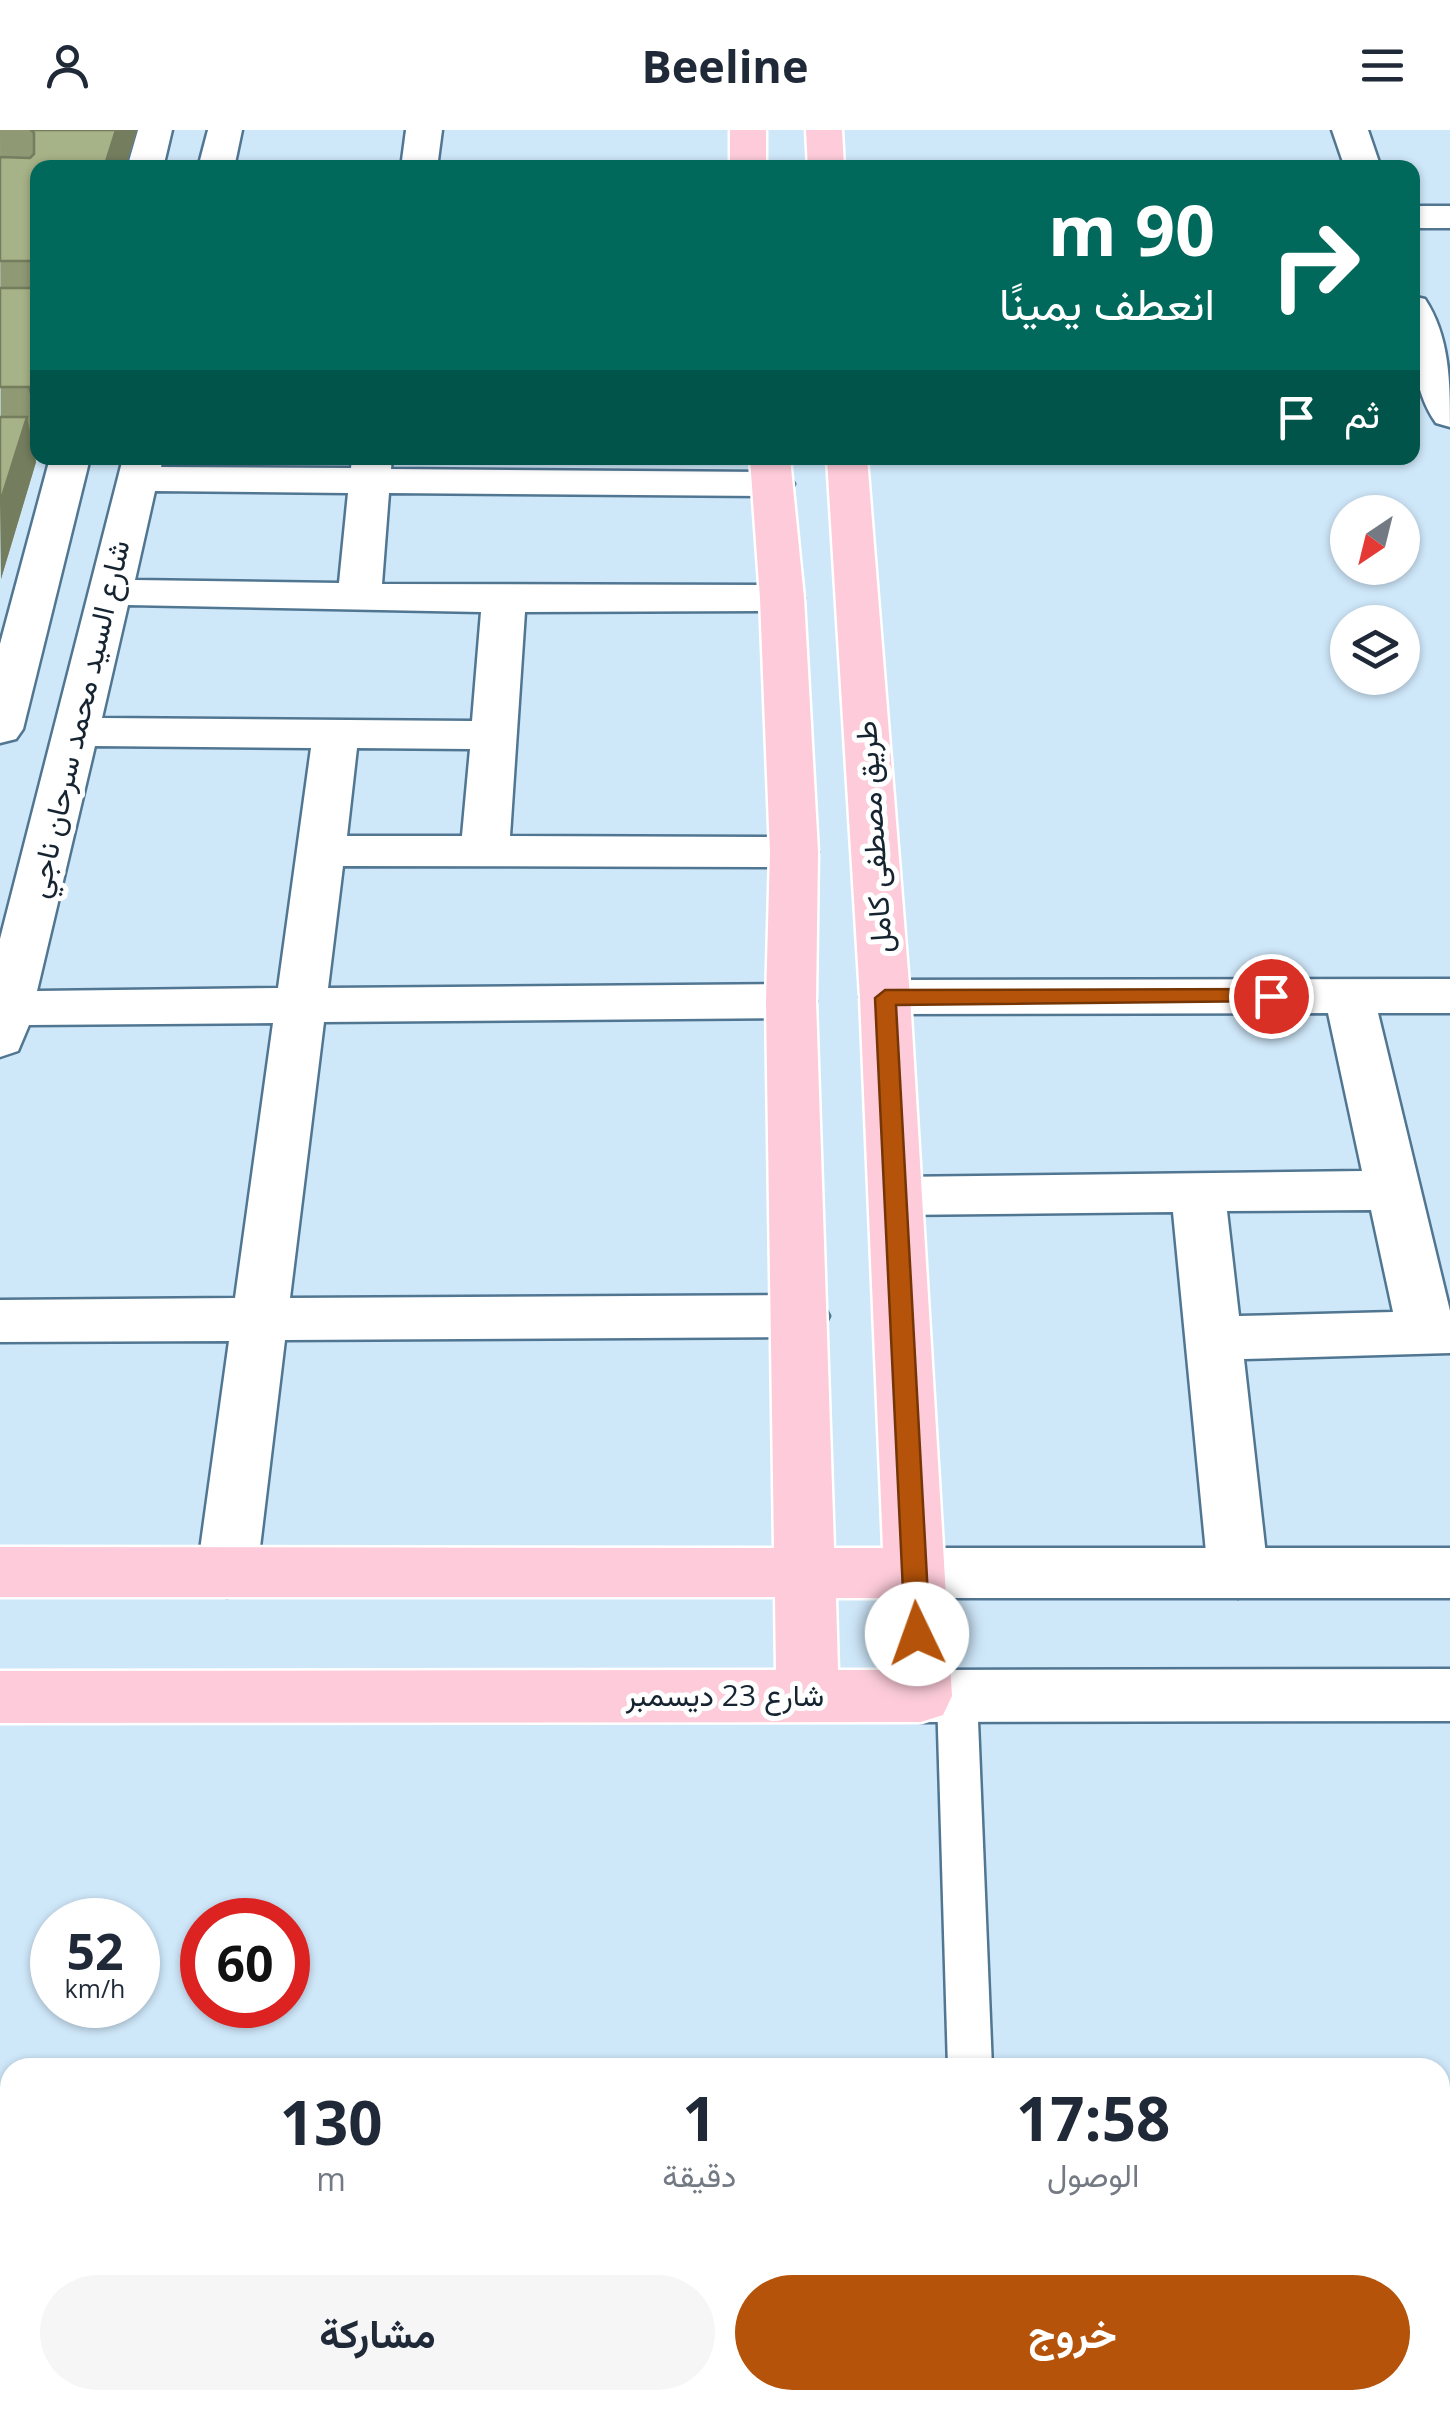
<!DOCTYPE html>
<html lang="ar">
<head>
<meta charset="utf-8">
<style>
  body { margin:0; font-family:"Open Sans",Vazirmatn,sans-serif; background:#f6f6f7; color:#1f2937; direction:rtl; height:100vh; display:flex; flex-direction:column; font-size:38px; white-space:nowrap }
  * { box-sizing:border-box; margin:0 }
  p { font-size:32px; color:#747a83 }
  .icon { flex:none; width:55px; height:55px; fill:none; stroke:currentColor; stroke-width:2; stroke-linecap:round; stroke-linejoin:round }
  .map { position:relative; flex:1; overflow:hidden; direction:ltr }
  .drawer { position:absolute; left:0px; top:1928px; width:1450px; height:352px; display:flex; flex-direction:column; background:#fff; border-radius:30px 30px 0 0; box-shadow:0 2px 8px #0004; direction:rtl }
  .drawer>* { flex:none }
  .banner { position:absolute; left:30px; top:30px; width:1390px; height:305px; border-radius:20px; box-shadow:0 2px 8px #0004; direction:rtl; background:#00695c; color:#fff; overflow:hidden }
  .needle { width:65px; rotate:215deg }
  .tools { position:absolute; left:1330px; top:365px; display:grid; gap:20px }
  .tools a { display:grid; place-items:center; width:90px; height:90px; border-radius:50%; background:#fff; box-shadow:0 2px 8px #0004; font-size:50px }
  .speed { position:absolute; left:30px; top:1768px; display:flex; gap:20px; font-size:50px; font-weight:700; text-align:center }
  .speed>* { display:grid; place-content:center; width:130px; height:130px; border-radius:50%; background:#fff; box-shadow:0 2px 8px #0004; line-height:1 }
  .speed small { font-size:25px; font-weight:400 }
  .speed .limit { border:15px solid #d22; background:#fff; color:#111 }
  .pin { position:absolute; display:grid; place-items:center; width:85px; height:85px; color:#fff; margin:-42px; border:5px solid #fff; border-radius:50%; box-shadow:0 2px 10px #0007 }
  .me { position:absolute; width:110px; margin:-55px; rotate:357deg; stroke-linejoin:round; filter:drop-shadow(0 0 8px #0008) }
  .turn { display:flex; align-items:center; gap:35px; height:210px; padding:0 40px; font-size:45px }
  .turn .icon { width:130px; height:130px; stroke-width:2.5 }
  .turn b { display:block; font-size:70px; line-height:85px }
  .then { display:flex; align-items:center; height:95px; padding:0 40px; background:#0003; gap:20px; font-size:38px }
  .eta { display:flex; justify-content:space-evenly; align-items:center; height:170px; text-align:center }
  .eta b { font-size:60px; font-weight:700; line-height:70px }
  .button { display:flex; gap:20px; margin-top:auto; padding:20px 40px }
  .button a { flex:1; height:115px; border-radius:60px; background:#b45309; color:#fff; font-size:40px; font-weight:700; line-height:115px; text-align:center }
  .button a+a { background:#f6f6f7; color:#1f2937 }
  header { display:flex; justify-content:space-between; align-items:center; height:130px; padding:0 40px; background:#fff; font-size:45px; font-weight:700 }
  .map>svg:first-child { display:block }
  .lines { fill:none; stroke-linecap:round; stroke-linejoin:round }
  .lane-casing { stroke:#517692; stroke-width:5 }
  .street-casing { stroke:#517692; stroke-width:5 }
  .secondary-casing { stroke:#517692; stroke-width:5 }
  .primary-casing { stroke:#fff; stroke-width:5 }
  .lane { fill:#fff; fill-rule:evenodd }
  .street { fill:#fff; fill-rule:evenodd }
  .secondary { fill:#fff; fill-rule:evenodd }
  .primary { fill:#fdcbd9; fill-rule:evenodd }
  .wall { fill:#8f9974 }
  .shaded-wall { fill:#747d5e }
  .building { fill:#a6b287; stroke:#747d5e; stroke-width:2.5 }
  .route { fill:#b45309; stroke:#753606; stroke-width:2.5 }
  .labels { text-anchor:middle; stroke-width:10; stroke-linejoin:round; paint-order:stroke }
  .street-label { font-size:30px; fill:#152430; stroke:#fff }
</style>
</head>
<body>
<header><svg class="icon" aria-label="menu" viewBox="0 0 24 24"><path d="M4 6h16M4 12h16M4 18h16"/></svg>Beeline<svg class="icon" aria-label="person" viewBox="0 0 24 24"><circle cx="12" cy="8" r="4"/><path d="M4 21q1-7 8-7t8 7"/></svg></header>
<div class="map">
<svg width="1450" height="2279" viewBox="0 0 1450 2279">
  <rect width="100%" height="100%" fill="#cee7f9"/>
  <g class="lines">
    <g class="lane-casing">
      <g id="lane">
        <path d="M957,1549L971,1554L977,1566L992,1938H948L937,1566L943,1554Z"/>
        <rect x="1440" y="2125" width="10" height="46"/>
      </g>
    </g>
    <g class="street-casing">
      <g id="street">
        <path d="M138,0H172L163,38H127Z"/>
        <path d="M208,0H242L234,38H198Z"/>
        <path d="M406,0H442L437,38H401Z"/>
        <path d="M1332,0H1368L1381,38H1345Z"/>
        <rect x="1412" y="76" width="38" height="22"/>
        <path d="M1412,166L1425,169C1450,207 1450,253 1450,297L1436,293C1410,256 1412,209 1412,166Z"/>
        <path d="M50,328H90L23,599L16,609L0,613V514Z"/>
        <path d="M123,328H163L161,337L351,338L352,328H392L391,339L773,342L788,345L794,354L788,363L773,366L389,363L382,454L782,455L797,459L804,468L797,477L782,481L525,482L510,706L794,707L811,711L818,722L811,733L794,737L343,736L328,858L791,854L809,859L816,871L809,883L791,888L324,892L290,1168L801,1165L821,1171L829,1186L821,1201L801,1207L285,1210L257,1442L248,1459L227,1467L206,1459L197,1442L229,1211L0,1212V1170L235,1168L273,893L29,895L18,921L0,927V809ZM155,361L348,363L339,453L135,450ZM128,475L481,482L472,591L102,588ZM95,616L311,618L278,858L37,861ZM357,618L470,619L462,706H347Z"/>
        <path d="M1450,849V883H1378L1450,1181V1223L1244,1229L1268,1443L1259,1460L1238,1468L1217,1460L1208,1443L1173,1082L896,1085L877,1080L869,1066L877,1052L896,1047L1362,1041L1328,883L885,884L867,879L860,867L867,855L885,850ZM1371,1080L1393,1182L1239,1186L1227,1081Z"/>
      </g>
    </g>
    <g class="secondary-casing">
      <g id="secondary">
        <path d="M914,1418H1450V1468H914L893,1460L884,1443L893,1426Z"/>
        <path d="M1450,1539V1591L921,1592L899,1585L890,1566L899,1547L921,1540Z"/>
      </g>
    </g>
    <g class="primary-casing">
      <g id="primary">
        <rect x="730" y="0" width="36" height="38"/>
        <path d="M806,0H842L844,38H808Z"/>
        <path d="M750,328H790L804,468L818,722L816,871L834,1418H883L860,867L827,328H867L910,867L952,1566L943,1585L921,1592L0,1593V1541L776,1540L775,1467H0V1417L774,1418L766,871L770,722L760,468ZM836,1468H886L889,1540H838Z"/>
      </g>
    </g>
    <use href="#lane" class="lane"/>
    <use href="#street" class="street"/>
    <use href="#secondary" class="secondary"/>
    <use href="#primary" class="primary"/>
  </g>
  <path class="wall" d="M0,0H137L125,38H38V301H30L36,332L1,449Z"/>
  <g class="shaded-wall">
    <path d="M116,0H137L125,38H104Z"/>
    <path d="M38,254V292L33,269Z"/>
    <path d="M27,287L36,332L1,449L0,373Z"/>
  </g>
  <g class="building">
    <path d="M31,0H116L104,38H38V254L33,269L29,257H0V158H32V131H0V27L30,28L34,24V3Z"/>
    <path d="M0,287H27L0,373Z"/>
  </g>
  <path class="route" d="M1271,859L1279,861L1282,866L1279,871L896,875L930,1504L926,1512L917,1515L908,1512L905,1504L875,868L885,860Z"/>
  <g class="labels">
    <g class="street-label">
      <text transform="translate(79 589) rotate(-77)" y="10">شارع السيد محمد سرحان ناجي</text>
      <text transform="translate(874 707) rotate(-94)" y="10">طريق مصطفى كامل</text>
      <text x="725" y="1576">شارع 23 ديسمبر</text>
    </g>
  </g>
</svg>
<div class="tools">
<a><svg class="needle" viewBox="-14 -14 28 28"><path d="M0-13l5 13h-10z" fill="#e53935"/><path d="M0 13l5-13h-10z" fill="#747a83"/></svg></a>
<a><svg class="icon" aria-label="layers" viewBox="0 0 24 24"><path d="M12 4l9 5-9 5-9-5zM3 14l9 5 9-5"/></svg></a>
</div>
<div class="speed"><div>52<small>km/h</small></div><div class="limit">60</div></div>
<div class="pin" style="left:1271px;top:866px;background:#d93025"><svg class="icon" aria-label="arrive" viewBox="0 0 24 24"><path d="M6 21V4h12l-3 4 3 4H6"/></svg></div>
<svg class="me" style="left:917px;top:1504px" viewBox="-20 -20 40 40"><circle r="19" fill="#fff"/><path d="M0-13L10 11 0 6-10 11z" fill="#b45309"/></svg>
<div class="banner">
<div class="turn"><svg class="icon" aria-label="right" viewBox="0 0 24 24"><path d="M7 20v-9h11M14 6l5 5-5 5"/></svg><div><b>90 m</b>انعطف يمينًا</div></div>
<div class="then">ثم<svg class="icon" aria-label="arrive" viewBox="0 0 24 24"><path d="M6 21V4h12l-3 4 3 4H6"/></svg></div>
</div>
<section class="drawer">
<div class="eta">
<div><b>17:58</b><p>الوصول</p></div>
<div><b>1</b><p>دقيقة</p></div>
<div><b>130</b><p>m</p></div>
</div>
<div class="button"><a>خروج</a><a>مشاركة</a></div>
</section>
</div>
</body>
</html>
